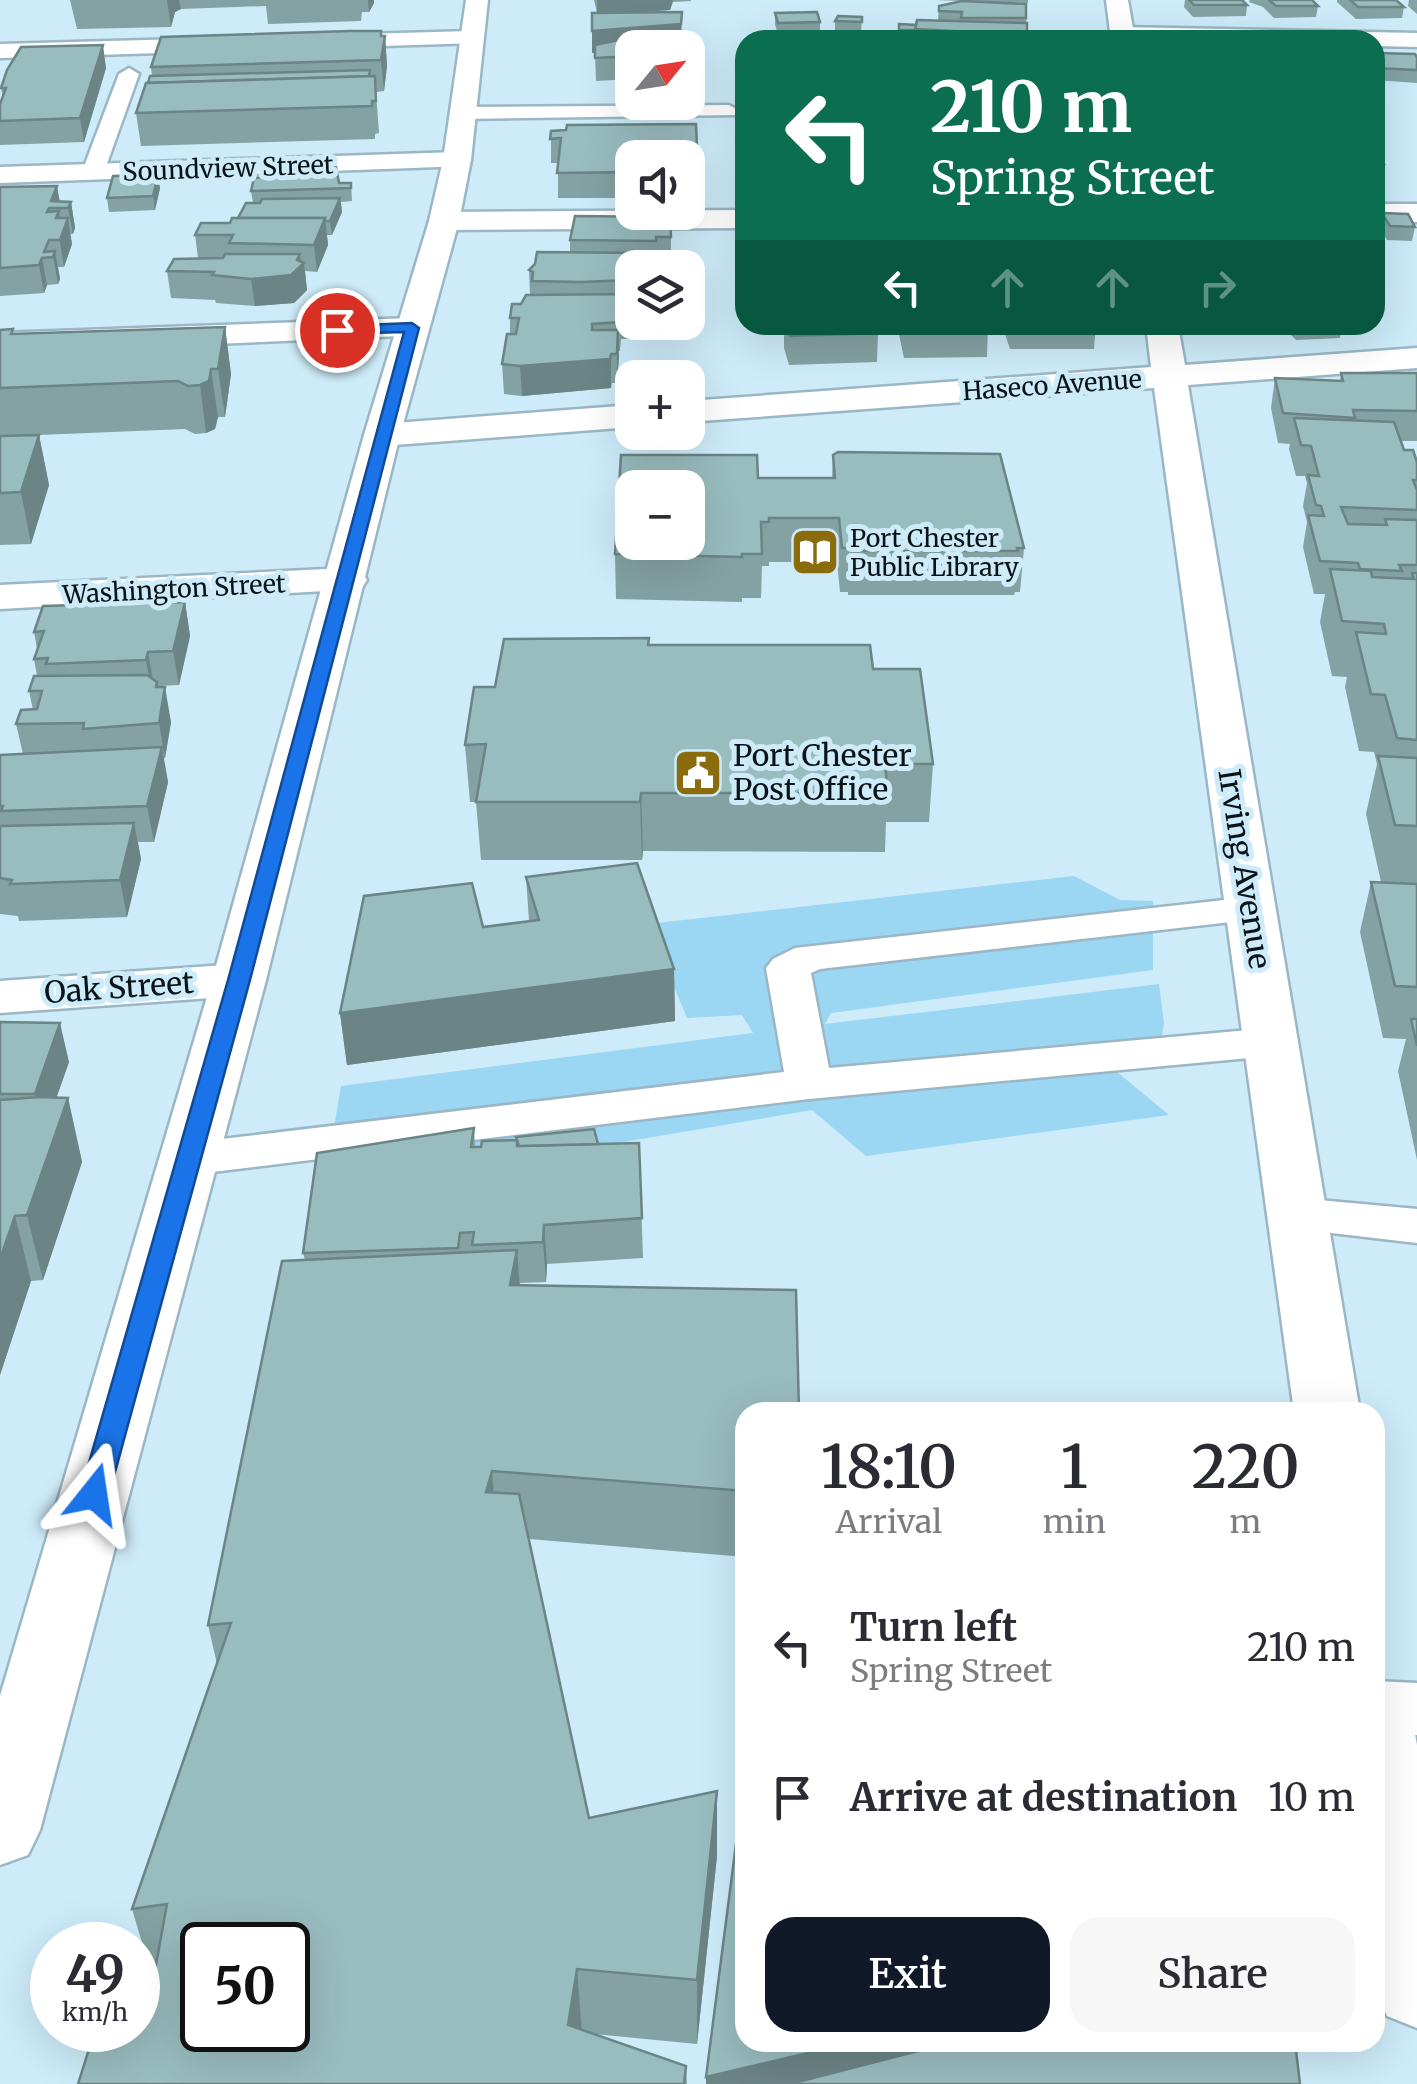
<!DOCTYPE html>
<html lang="en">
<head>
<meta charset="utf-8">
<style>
  body { margin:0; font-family:Merriweather,serif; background:#f7f7f7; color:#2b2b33; height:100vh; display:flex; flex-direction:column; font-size:38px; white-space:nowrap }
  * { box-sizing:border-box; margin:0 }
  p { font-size:32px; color:#7c7c81 }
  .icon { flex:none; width:55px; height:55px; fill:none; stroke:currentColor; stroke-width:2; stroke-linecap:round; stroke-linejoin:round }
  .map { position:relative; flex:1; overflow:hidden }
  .details { position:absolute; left:735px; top:1402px; width:650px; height:650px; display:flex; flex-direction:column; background:#fff; border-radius:30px; box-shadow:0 10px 40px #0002 }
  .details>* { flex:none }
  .guide { position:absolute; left:735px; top:30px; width:650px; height:305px; border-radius:30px; box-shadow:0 10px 40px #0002; background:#0b6e4f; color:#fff; overflow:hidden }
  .needle { width:65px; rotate:60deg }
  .tools { position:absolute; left:615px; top:30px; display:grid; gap:20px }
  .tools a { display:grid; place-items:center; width:90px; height:90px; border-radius:20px; background:#fff; box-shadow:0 10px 40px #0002; font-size:50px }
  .speed { position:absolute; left:30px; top:1922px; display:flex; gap:20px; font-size:50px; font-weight:700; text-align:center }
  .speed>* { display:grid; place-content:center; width:130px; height:130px; border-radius:50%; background:#fff; box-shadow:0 10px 40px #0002; line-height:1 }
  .speed small { font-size:25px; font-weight:400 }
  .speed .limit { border:5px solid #111; border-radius:15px; background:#fff; color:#111 }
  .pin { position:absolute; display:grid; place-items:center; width:85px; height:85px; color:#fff; margin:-42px; border:5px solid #fff; border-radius:50%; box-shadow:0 2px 10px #0007 }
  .me { position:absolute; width:110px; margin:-55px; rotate:15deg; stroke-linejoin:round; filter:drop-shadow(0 0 8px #0008) }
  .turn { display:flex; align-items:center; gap:35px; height:210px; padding:0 30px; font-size:45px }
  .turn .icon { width:130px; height:130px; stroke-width:2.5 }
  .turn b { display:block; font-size:70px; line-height:85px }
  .lanes { display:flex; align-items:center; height:95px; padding:0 30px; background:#0003; justify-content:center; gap:50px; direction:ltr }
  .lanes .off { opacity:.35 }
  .eta { display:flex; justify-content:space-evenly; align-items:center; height:170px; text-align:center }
  .eta b { font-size:60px; font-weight:600; line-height:70px }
  .action { display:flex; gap:20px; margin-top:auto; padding:20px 30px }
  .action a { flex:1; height:115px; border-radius:30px; background:#111827; color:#fff; font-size:40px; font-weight:600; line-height:115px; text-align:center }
  .action a+a { background:#f7f7f7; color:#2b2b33 }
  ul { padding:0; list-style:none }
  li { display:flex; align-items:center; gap:30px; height:150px; padding:0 30px }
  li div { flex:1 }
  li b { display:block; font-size:38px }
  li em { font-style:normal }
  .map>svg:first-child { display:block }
  .green { fill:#9bd6f2 }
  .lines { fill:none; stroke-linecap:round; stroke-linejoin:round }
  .service-casing { stroke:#9bb7c5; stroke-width:5 }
  .minor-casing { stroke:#9bb7c5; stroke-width:5 }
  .tertiary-casing { stroke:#9bb7c5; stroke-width:5 }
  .secondary-casing { stroke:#9bb7c5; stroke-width:5 }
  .service { fill:#fff; fill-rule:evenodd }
  .minor { fill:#fff; fill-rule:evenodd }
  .tertiary { fill:#fff; fill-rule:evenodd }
  .secondary { fill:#fff; fill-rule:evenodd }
  .wall { fill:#84a2a3 }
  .shaded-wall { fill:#6b8485 }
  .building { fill:#99bcbe; stroke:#6b8485; stroke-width:2.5; fill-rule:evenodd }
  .route { fill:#1a73e8; stroke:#114b97; stroke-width:2.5 }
  .labels { text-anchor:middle; stroke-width:10; stroke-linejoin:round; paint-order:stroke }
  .far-street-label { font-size:25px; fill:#091318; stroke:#cdebf9 }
  .far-poi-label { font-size:25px; fill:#091318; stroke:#cdebf9; text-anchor:start }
  .poi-label { font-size:30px; fill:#091318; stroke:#cdebf9; text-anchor:start }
  .street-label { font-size:30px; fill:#091318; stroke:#cdebf9 }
</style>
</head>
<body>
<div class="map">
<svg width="1417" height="2084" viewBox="0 0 1417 2084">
  <rect width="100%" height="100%" fill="#cdebf9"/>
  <path class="green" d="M1074,876L1120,900L1153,901V970L831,1013L825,1024L1159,984L1164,1023L1158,1063L1110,1066L1169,1115L866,1156L812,1110L323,1193L341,1086L753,1033L742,1015L687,1018L648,924Z"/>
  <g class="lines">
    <g class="service-casing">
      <g id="service">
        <path d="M129,68L139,74L104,172L93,179L85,177L82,172L119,74Z"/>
        <path d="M729,105L740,111L736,115L462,119L451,113L462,107Z"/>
        <path d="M1251,897L1266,900L1272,909L1266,918L820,969L811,973L829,1068L1271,1028L1287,1032L1294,1042L1287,1052L1271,1056L809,1099L188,1175L171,1170L164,1159L171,1148L188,1143L784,1072L766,968L773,959L795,948Z"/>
        <path d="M1297,1198L1417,1209V1243L1280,1227L1272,1215L1280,1203Z"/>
        <path d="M1375,1681L1417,1683V1735L1375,1733Z"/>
      </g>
    </g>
    <g class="minor-casing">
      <g id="minor">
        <path d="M1122,27L1417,33V47L1375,46V40L1114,39L1110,34L1114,29Z"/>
        <path d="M471,31L483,38L479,43L0,58V44Z"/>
        <path d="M457,152L467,154L471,160L467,166L0,183V167Z"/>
        <rect x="1375" y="204" width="42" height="18"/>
        <path d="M745,210V228L444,230L434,227L429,221L434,215L444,212Z"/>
        <path d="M412,318L424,321L428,328L424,335L0,353V333Z"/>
        <path d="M347,568L361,571L367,580L361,589L0,609V585Z"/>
        <path d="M239,964L258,969L266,980L258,991L239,996L0,1013V981Z"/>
      </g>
    </g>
    <g class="tertiary-casing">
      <g id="tertiary">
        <path d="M1106,0H1128L1135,40H1111Z"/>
        <path d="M1146,325H1178L1185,365L1417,348V368L1188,385L1360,1412H1294L1154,388L688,422V401L1151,367Z"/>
        <path d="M632,405V427L382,446L369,443L364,435L369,427L382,424Z"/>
        <path d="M1375,1690L1402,1700L1413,1723L1417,1745V2028L1387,2016L1375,1989Z"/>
      </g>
    </g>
    <g class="secondary-casing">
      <path id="secondary" d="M466,0H488L471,160L459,221L400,435L266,980L40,1830L28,1855L0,1865V1696L212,980L364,435L429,221L443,160Z"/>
    </g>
    <use href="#service" class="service"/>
    <use href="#minor" class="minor"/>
    <use href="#tertiary" class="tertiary"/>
    <use href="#secondary" class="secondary"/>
  </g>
  <g class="wall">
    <path d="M70,0H374V3L369,12H362L361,21L268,24L266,6L181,9L175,12L171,27L77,29Z"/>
    <path d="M594,0H691V1L673,2L670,10L627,13L682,38L701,53V75L688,76V48H632V79L596,81L595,53H592V31L597,13Z"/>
    <path d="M933,0H1028V3Z"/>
    <path d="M1185,0H1242L1247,5L1246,16L1193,17L1184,7Z"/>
    <path d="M1250,0H1312L1318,6L1316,17L1274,18L1263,7L1249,2Z"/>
    <path d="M1337,0H1396L1404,7L1402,18L1356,19L1337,2Z"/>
    <path d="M1409,0H1417V14L1408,6Z"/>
    <path d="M1026,4L1027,40H898L899,24L916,25L938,21L939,6Z"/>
    <path d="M775,13L820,22V34L778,35L775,24Z"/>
    <path d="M862,17L861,33H835V21Z"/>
    <path d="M385,36L387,66L384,91L376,92L379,133L375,134V139L141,146L136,113L148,83L152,76L151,67Z"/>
    <path d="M1375,53L1417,57V83L1375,80Z"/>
    <path d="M106,68L84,142L0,145V104L3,98L1,88Z"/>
    <path d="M696,124L698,197H688V158H632V198H558V163H551V131L566,130L567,125Z"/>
    <path d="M1375,153L1384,164L1381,177H1375Z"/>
    <path d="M351,183L352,201L341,202L342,212L332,235H327L328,245L317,272L305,271L307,290L294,303L255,306L216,303L215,300L171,298L167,271L198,258L195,235L230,223L238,218L253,203L251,191Z"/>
    <path d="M0,187L60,201L71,202L75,228L73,234H70L72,244L64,267H58L60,279L58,284L47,285L44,293L0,296Z"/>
    <path d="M160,188L155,210L109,212L107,198Z"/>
    <path d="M1382,213L1415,227L1412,241L1387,240L1380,227Z"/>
    <path d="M671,237V263L657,264V268H632V322H681V339H621L620,351H618L617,383H612L611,388L522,396L504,394L502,364L510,334V318L530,295L529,270L570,252V240Z"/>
    <path d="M784,325H875L878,333L877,362L789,365L784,348Z"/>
    <path d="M897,325H988L987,357L904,358Z"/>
    <path d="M1002,325H1096L1094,349H1010Z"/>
    <path d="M1287,325H1342L1340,338L1296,340L1286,330Z"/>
    <path d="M225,327L231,374L225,417H218L215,429L206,433L195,434L185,429L39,435L49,485L31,544L0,545V330L14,334Z"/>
    <path d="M1341,373H1417V441H1400L1404,450L1417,462V1160L1398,1071L1406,1039L1383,1038L1360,932L1371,882H1381L1366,814L1377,764L1374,752L1359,751L1345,687L1347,677L1332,676L1320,622L1325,594H1314L1303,547L1307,522L1303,506L1307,483L1305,476H1296L1289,449L1290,444L1278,443L1271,408L1275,378L1340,381Z"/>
    <path d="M833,455L1024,548L1020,592H1015L1014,595H848V592H840L837,562H769V566H762L761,598H742V602L616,599L615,554L758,478H832Z"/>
    <path d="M185,602L190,636L179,685L158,686L171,722L165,758H163L168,782L154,842H138L141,859L127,917L19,921L18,916L0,914V755L23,754L16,724L33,710L29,691L37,676L34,659L37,649L34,632Z"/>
    <path d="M649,645L873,669L933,764L929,822H886L885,852L643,851L642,860H481L476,802H470L465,745L495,687Z"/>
    <path d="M526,877L674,969L675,1021L347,1065L340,1013L483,927L529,921Z"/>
    <path d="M0,1022L69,1062L56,1098H68L82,1162L43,1280L31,1281L0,1375Z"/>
    <path d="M474,1128L475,1147L517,1140L516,1137L598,1144L639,1143L643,1258L547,1264L546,1282L520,1283V1285L745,1412V1557L529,1539L589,1818L717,1791V1856L697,2044L594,2034L686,2066L687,2084H78L152,1987L155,1973H151L132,1909L217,1664L208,1625L305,1260L303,1253Z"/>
  </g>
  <g class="shaded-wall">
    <path d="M167,0H179L181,9L175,12L171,27Z"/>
    <path d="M368,0H374V3L369,12Z"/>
    <path d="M597,0H673L670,10L597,15Z"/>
    <path d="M682,12L681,46L592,53V31Z"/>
    <path d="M385,36L387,66L384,91L381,60Z"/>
    <path d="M103,45L106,68L84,142L80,118Z"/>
    <path d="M158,175L160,188L155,210L153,196Z"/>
    <path d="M57,186L61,208L51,201Z"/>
    <path d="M340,198L342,212L332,235L330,221Z"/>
    <path d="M71,202L75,228L73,234L68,208Z"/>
    <path d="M59,211L62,232L68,218L72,244L64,267L56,218Z"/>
    <path d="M325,218L328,245L317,272L314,245Z"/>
    <path d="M55,251L60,279L58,284L53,257Z"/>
    <path d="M300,254L301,265L304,263L307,290L294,303L255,306L251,279L297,260Z"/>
    <path d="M42,258L47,285L44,293L39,265Z"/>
    <path d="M632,270V297L630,307L629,280Z"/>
    <path d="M225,327L231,374L225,417L218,369Z"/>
    <path d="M618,330L619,358L617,383V354Z"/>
    <path d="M611,354V388L522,396L520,366Z"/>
    <path d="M211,369L218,417L215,429L206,433L200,385Z"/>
    <path d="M39,435L49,485L31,544L21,492Z"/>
    <path d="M185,602L190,636L179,685L173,651Z"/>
    <path d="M148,652L154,686L152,694L146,660Z"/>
    <path d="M157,682L161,708L165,687L171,722L165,758L159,723Z"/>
    <path d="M162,747L168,782L154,842L147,806Z"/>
    <path d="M641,793L643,851L642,860L640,802Z"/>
    <path d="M134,823L141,859L127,917L120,880Z"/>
    <path d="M674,969L675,1021L347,1065L340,1013Z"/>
    <path d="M60,1023L69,1062L44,1133L35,1094Z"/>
    <path d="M68,1098L82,1162L43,1280L27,1215Z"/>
    <path d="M15,1216L31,1281L0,1375V1259Z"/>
    <path d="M544,1225L547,1264L546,1282L543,1242Z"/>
    <path d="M517,1250L522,1315L510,1285Z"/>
    <path d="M492,1471L497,1537L486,1492Z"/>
    <path d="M717,1791V1856L697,2044V1980Z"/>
    <path d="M577,1969L582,2033L568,2025Z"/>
    <path d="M855,2042H1114L940,2084H706V2077Z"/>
  </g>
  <g class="building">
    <path d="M1189,0H1242L1247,5H1194Z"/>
    <path d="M1269,0H1312L1318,6H1276Z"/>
    <path d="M1350,0H1396L1404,7H1358Z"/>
    <path d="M962,1L1026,4V18H961L962,12L939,11V6Z"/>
    <path d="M682,12L681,24L592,31V13Z"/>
    <path d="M817,12L820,22L778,23L775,13Z"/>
    <path d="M838,16L862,17V22L835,21Z"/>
    <path d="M917,20L1027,23V35L915,29Z"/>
    <path d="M899,24L916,25L915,30H899Z"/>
    <path d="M350,31H381V36H385L381,60L151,67L161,37Z"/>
    <path d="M628,38H692L693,46H700L701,53H688V48H632V56L595,58V45Z"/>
    <path d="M103,45L80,118L0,121V104L6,88H1L7,70L21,47Z"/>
    <path d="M1375,53L1415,54L1417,57V70L1375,68Z"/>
    <path d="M370,70L369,76L148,83L150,76Z"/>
    <path d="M375,76L376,101H372V106L136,113L146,83Z"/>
    <path d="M696,124L698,172H688V158H632V172L557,173L561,138L550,139L551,131L566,130L567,125Z"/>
    <path d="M1375,153H1380L1384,164H1375Z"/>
    <path d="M336,167L339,183H351V188L251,191L254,178L267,177L269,169Z"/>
    <path d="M158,175L153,196L107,198L113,176Z"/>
    <path d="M57,186L51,201L71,202L68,208H49L47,212L59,211L56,218H68L60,240H49L44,252L55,251L53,257L42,258L39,265L0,268V187Z"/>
    <path d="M340,198L330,221H324L325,218H238L246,203H260L262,199Z"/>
    <path d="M1382,213L1408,214L1415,227L1390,226Z"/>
    <path d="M575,216L670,217L671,237H656V241L570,240Z"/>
    <path d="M232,218H325L314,245L229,243L233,235H195L201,223H230Z"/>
    <path d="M537,252L643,253L642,268H632L629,280L581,282L532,281L533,272L529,270L535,264Z"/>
    <path d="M225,254H300L297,260L304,263L291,275L251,279L212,275L214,272L167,271L174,259L223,258Z"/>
    <path d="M632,294V310H620V322L592,324V330H618L617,354H611L610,359L520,366L502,364L507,334H516L519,318H510L512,304H521L526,295Z"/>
    <path d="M786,325H875L878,333L790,336Z"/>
    <path d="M904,325H988L989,328L905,329Z"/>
    <path d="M225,327L218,369H211L209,381L200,385L188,386L178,381L0,388V330L13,329L11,334Z"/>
    <path d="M1341,373H1417V411L1353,410L1355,418L1283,413L1275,378L1343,381Z"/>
    <path d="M1294,418L1394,422L1404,450H1413L1417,462V480H1413L1417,490V510L1341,507L1348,524L1387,525L1385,519L1417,520V565H1399L1402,571L1360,569L1358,563L1320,561L1308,515L1324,516L1321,506L1316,505L1308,475L1319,476L1311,446L1301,445Z"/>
    <path d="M39,435L21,492L0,493V436Z"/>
    <path d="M838,452L1000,454L1024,548H1017L1018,551H850V548H842L839,518H769V522H761L762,554H742V557L615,554L621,455H757L758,478H835L833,455ZM632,488H688V542H632Z"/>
    <path d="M1330,569L1371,571L1372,577L1414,579L1412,573H1417V740L1397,738L1385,695L1371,694L1356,632L1386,634L1384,624L1342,621Z"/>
    <path d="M185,602L173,651L148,652L146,660L46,664L48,658L34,659L44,631L34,632L43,606Z"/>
    <path d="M649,638L648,645H870L873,669H920L933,764H885L888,793H641L640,802H476L486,744L465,745L474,687H495L504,639Z"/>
    <path d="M147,675L157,682L156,687H165L159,723L83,729L84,723L16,724L21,710L37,709L42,691H29L34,676Z"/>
    <path d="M162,747L147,806L1,811L3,806H0V755Z"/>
    <path d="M1378,756L1417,758V826L1395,825Z"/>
    <path d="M134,823L120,880L10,884L12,880L0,878V826Z"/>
    <path d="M637,863L674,969L340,1013L364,896L472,883L483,927L539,920L526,877Z"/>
    <path d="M1371,882L1417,884V987L1395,986Z"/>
    <path d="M1411,1019H1417V1046Z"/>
    <path d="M0,1022L60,1023L35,1094H0Z"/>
    <path d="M39,1097L68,1098L27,1215L15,1216L0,1259V1100Z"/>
    <path d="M474,1128L471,1147H481L482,1141L517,1140V1146L639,1143L642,1218L544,1225L543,1242L472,1245L474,1232L460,1233L458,1248L303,1253L317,1153Z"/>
    <path d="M594,1129L598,1144L519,1146L516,1137Z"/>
    <path d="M517,1250L510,1285L796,1290L799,1412H745V1491L492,1471L486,1492L519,1494L589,1818L717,1791L697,1980L577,1969L568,2025L686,2066L684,2084H78L95,2030H138V1986L152,1987L167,1904L132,1909L231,1623L208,1625L282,1261ZM202,1945H288V2030H202Z"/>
    <path d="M744,1782L745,2042H855L706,2077Z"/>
    <path d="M953,2042H1295L1300,2084H790Z"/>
  </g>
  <path class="route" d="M412,323L419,328L250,980L109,1494L104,1502L94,1506L84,1502L80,1494L228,980L404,332L337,334L330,330L337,326Z"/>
  <defs>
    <g id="library-square" transform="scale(2.5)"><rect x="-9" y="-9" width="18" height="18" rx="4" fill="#8a6c0c" stroke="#cdebf9"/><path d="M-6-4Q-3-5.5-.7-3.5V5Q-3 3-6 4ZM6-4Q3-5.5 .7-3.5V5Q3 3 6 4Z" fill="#fff"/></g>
    <g id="civic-square" transform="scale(2.5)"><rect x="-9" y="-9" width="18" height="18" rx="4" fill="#8a6c0c" stroke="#cdebf9"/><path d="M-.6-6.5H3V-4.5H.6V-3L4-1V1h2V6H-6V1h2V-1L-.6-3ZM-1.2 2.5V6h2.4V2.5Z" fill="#fff"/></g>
  </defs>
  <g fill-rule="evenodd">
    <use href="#library-square" x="815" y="552"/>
    <use href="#civic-square" x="698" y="773"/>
  </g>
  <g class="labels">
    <g class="far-street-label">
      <text transform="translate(228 168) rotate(-2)" y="9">Soundview Street</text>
      <text transform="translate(1052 385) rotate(-4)" y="9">Haseco Avenue</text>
      <text transform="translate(174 589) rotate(-3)" y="9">Washington Street</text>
    </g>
    <g class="far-poi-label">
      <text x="850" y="547">Port Chester<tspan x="850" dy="29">Public Library</tspan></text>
    </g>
    <g class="poi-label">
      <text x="733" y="766">Port Chester<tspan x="733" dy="34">Post Office</tspan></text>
    </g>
    <g class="street-label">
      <text transform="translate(1244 869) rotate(81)" y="10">Irving Avenue</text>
      <text transform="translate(119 988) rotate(-4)" y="10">Oak Street</text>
    </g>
  </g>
</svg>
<div class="tools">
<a><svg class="needle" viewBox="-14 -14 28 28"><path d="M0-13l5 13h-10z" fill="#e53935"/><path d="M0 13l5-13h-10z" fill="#7c7c81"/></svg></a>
<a><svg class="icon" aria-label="sound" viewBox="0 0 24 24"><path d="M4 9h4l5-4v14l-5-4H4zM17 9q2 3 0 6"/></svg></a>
<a><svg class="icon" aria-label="layers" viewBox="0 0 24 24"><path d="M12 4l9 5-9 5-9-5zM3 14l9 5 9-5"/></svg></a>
<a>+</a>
<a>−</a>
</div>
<div class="speed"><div>49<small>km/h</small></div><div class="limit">50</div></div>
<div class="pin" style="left:337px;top:330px;background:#d93025"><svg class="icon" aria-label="arrive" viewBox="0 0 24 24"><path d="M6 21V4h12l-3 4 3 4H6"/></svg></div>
<svg class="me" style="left:94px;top:1494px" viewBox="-20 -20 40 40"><path d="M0-17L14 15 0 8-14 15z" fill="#1a73e8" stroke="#fff" stroke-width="4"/></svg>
<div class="guide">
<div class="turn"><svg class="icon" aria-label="left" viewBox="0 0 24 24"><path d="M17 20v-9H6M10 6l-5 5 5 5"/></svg><div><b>210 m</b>Spring Street</div></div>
<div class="lanes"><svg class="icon" aria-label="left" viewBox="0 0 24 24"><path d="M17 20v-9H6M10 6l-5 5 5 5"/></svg><svg class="icon off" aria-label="ahead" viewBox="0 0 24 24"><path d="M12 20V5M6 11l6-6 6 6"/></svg><svg class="icon off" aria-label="ahead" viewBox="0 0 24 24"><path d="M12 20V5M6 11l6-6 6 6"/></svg><svg class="icon off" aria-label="right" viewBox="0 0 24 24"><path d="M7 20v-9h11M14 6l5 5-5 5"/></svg></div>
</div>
<section class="details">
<div class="eta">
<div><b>18:10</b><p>Arrival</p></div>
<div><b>1</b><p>min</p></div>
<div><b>220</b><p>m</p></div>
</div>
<ul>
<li><svg class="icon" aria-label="left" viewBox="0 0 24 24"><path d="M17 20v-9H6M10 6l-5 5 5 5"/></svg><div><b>Turn left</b><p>Spring Street</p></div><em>210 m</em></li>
<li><svg class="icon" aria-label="arrive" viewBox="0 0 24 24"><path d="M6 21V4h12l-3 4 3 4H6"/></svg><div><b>Arrive at destination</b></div><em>10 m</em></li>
</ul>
<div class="action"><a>Exit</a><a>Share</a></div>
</section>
</div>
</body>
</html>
